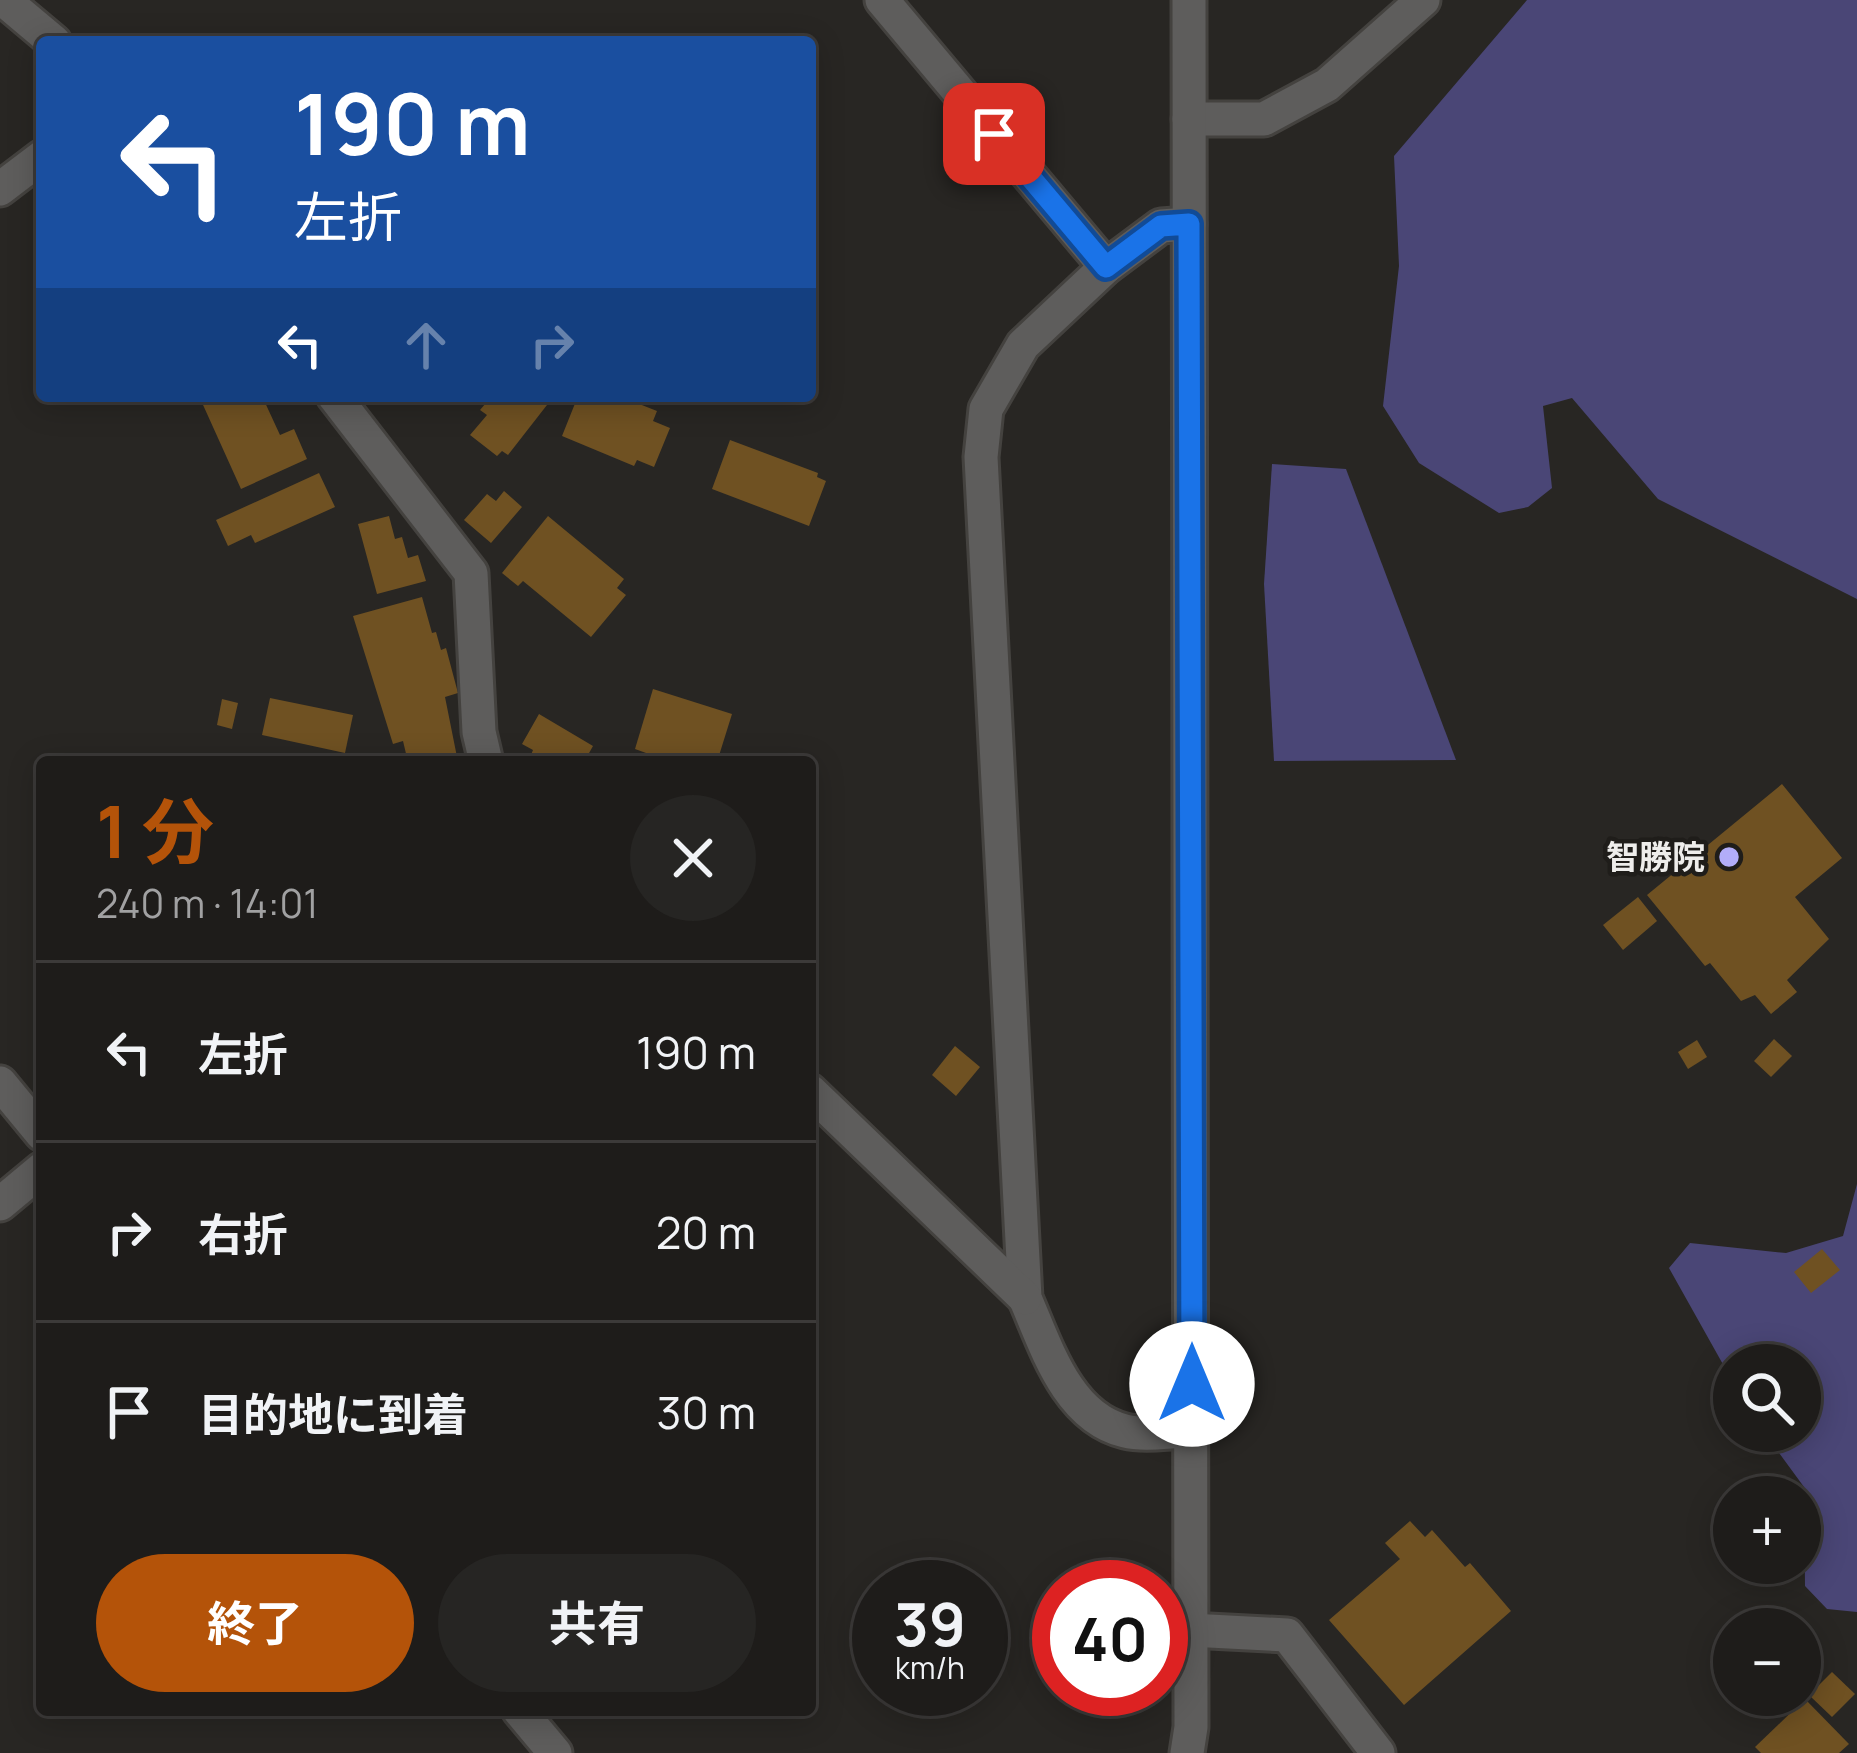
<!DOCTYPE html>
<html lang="ja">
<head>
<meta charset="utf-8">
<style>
  body { margin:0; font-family:Manrope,"Noto Sans JP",sans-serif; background:#262523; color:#f1f3f6; height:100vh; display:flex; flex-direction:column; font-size:45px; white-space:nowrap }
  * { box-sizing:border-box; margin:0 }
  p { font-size:39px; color:#a1a1a2 }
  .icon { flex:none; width:66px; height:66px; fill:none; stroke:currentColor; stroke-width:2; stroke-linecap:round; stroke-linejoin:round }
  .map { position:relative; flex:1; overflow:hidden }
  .sheet { position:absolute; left:36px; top:756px; width:780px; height:960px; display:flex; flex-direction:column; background:#1e1c1a; border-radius:12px; box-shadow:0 6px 30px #0003,0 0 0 3px #3c3a39 }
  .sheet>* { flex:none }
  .top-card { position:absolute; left:36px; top:36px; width:780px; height:366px; border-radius:12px; box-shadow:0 6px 30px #0003,0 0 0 3px #3c3a39; background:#1a4fa0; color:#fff; overflow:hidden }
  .fabs { position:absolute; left:1713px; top:1344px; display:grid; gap:24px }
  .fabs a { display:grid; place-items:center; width:108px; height:108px; border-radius:50%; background:#1e1c1a; box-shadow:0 6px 30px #0003,0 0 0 3px #3c3a39; font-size:60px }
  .speed { position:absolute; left:852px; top:1560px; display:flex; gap:24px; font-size:60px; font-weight:700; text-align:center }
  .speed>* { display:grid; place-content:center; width:156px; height:156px; border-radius:50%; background:#1e1c1a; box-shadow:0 6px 30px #0003,0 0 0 3px #3c3a39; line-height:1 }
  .speed small { font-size:30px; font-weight:400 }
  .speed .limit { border:18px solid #d22; background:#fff; color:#111 }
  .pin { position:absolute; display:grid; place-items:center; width:102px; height:102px; color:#fff; margin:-51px; border-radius:24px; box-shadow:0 6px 18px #0006 }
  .me { position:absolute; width:132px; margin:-66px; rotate:0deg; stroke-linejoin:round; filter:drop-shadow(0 0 9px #0008) }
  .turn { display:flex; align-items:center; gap:42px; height:252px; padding:0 60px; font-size:54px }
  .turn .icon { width:156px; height:156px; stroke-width:2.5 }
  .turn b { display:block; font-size:84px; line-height:102px }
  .lanes { display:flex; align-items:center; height:114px; padding:0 60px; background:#0003; justify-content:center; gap:60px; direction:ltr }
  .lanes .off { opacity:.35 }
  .round { display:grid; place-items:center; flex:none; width:126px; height:126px; border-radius:63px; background:#262523 }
  .summary { display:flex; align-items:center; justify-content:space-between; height:204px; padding:0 60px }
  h1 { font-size:72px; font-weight:700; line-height:90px; color:#b45309 }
  .primary-button { display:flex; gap:24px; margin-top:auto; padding:24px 60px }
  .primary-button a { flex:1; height:138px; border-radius:72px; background:#b45309; color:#fff; font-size:48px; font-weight:700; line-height:138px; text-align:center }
  .primary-button a+a { background:#262523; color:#f1f3f6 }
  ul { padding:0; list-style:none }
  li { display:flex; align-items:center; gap:36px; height:180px; padding:0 60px; border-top:3px solid #3c3a39 }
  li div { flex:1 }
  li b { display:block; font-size:45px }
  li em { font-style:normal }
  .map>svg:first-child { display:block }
  .green { fill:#4a4676 }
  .building { fill:#6f5122 }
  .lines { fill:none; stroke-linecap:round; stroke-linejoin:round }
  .minor-casing { stroke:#44423f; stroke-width:39 }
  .tertiary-casing { stroke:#44423f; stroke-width:39 }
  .minor { stroke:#5e5d5c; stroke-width:33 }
  .tertiary { stroke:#5e5d5c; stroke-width:33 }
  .route-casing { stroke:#114b97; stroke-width:30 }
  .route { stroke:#1a73e8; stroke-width:21 }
  .poi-dot { fill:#b2adf9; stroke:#1f1d1a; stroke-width:4.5 }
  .labels { text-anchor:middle; stroke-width:9; stroke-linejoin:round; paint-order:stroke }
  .poi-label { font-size:33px; font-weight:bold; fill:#eeedeb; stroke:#1f1d1a; text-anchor:end }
</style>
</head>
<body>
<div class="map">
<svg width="1857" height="1753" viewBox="0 0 1857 1753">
  <rect width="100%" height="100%" fill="#282623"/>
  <g class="green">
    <path d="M1527,0H1857V599L1658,499L1572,398L1543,406L1552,488L1528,507L1499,513L1419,463L1383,406L1399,266L1394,156Z"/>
    <path d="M1272,464L1346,469L1456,760L1274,761L1264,584Z"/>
    <path d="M1857,1184V1612L1827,1609L1805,1586L1804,1487L1763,1431H1800V1365H1734V1384L1669,1268L1690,1243L1786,1253L1843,1236Z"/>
  </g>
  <g class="building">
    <path d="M199,396H262L280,435L294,429L307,459L241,489Z"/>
    <path d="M492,396L498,400L501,396H554L508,455L502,451L497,456L470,435L487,415L480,410Z"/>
    <path d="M578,396H619L657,411L653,421L670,428L654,467L637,460L634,466L562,436Z"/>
    <path d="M730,440L818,473L817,477L826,481L809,526L712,489Z"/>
    <path d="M319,473L335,507L255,543L251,535L228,546L216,520Z"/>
    <path d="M504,491L522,507L491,543L464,520L487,494L496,501Z"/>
    <path d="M389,516L395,539L402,537L408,558L418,555L426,581L377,594L358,524Z"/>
    <path d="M548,516L624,579L617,588L626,595L591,637L523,581L518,586L502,573Z"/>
    <path d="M422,597L432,633L436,632L441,650L446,648L458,693L445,697L458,762H408L403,741L393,744L353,616Z"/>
    <path d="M653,689L732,714L717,762H671L635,749Z"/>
    <path d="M270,698L353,715L345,753L262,735Z"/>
    <path d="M222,699L238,703L232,729L217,725Z"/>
    <path d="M539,714L593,746L584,762H544L531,755L533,750L522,744Z"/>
    <path d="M1782,784L1842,858L1795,897L1829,939L1787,980L1797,992L1771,1014L1755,995L1741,1001L1710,963L1705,966L1647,895Z"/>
    <path d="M1638,897L1657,921L1623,950L1603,925Z"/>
    <path d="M1774,1039L1792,1056L1771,1077L1754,1061Z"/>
    <path d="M1697,1040L1707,1057L1688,1069L1678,1052Z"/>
    <path d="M955,1046L980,1067L956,1096L932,1075Z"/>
    <path d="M1822,1249L1840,1270L1811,1293L1794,1272Z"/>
    <path d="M1410,1521L1425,1537L1432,1530L1465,1567L1470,1563L1511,1611L1404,1705L1329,1620L1400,1559L1385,1543Z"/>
    <path d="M1832,1672L1855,1694L1832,1717L1809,1695Z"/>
    <path d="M1805,1699L1849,1744L1839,1753H1761L1755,1747Z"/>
  </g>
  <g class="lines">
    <g class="minor-casing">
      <g id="minor">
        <path d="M4,0L54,42"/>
        <path d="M882,0L1106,267"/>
        <path d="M1189,119H1264L1327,85L1423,0"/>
        <path d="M0,189L42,157"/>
        <path d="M1189,224L1161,226L1106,267L1023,345L986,409L981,457L1025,1298C1046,1346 1067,1417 1125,1431C1145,1436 1171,1431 1192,1431"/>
        <path d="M334,396L471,573L479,732L486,762"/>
        <path d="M0,1083L42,1134"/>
        <path d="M810,1091L1025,1298"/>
        <path d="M0,1204L42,1169"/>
        <path d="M1190,1630L1287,1635L1378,1753"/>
        <path d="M519,1710L555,1753"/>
      </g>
    </g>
    <g class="tertiary-casing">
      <path id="tertiary" d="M1187,1753L1191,1727L1189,0"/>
    </g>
    <use href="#minor" class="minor"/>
    <use href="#tertiary" class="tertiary"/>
  </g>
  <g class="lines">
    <g class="route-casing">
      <path id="route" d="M994,134L1106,267L1161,226L1189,224L1192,1384"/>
    </g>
    <use href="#route" class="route"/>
  </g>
  <circle class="poi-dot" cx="1729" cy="857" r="12"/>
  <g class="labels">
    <g class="poi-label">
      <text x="1705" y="869">智勝院</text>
    </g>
  </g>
</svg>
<div class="fabs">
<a><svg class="icon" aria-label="search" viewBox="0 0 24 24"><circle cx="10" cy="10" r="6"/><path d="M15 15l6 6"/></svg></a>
<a>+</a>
<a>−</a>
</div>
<div class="speed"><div>39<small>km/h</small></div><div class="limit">40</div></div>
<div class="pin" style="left:994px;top:134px;background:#d93025"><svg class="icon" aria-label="arrive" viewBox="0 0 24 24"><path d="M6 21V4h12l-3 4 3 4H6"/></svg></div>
<svg class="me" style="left:1192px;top:1384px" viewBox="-20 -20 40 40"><circle r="19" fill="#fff"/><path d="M0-13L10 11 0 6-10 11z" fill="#1a73e8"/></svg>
<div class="top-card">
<div class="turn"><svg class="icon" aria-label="left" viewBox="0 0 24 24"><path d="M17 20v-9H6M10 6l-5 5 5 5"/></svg><div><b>190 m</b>左折</div></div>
<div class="lanes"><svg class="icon" aria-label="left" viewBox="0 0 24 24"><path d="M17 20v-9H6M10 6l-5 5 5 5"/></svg><svg class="icon off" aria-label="ahead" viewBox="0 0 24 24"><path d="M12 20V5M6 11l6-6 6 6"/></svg><svg class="icon off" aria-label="right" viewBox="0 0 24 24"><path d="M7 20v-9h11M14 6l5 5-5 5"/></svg></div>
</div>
<section class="sheet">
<div class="summary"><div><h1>1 分</h1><p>240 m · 14:01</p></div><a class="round"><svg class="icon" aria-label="close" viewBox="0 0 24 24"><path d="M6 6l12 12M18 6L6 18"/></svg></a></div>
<ul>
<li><svg class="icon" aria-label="left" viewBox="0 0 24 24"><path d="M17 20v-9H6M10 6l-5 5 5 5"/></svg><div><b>左折</b></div><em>190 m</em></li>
<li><svg class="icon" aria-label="right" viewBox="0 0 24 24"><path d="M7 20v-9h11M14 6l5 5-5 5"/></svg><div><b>右折</b></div><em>20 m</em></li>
<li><svg class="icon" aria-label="arrive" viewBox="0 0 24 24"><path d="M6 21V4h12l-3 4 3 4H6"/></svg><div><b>目的地に到着</b></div><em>30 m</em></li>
</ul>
<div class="primary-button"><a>終了</a><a>共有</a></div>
</section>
</div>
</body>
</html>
